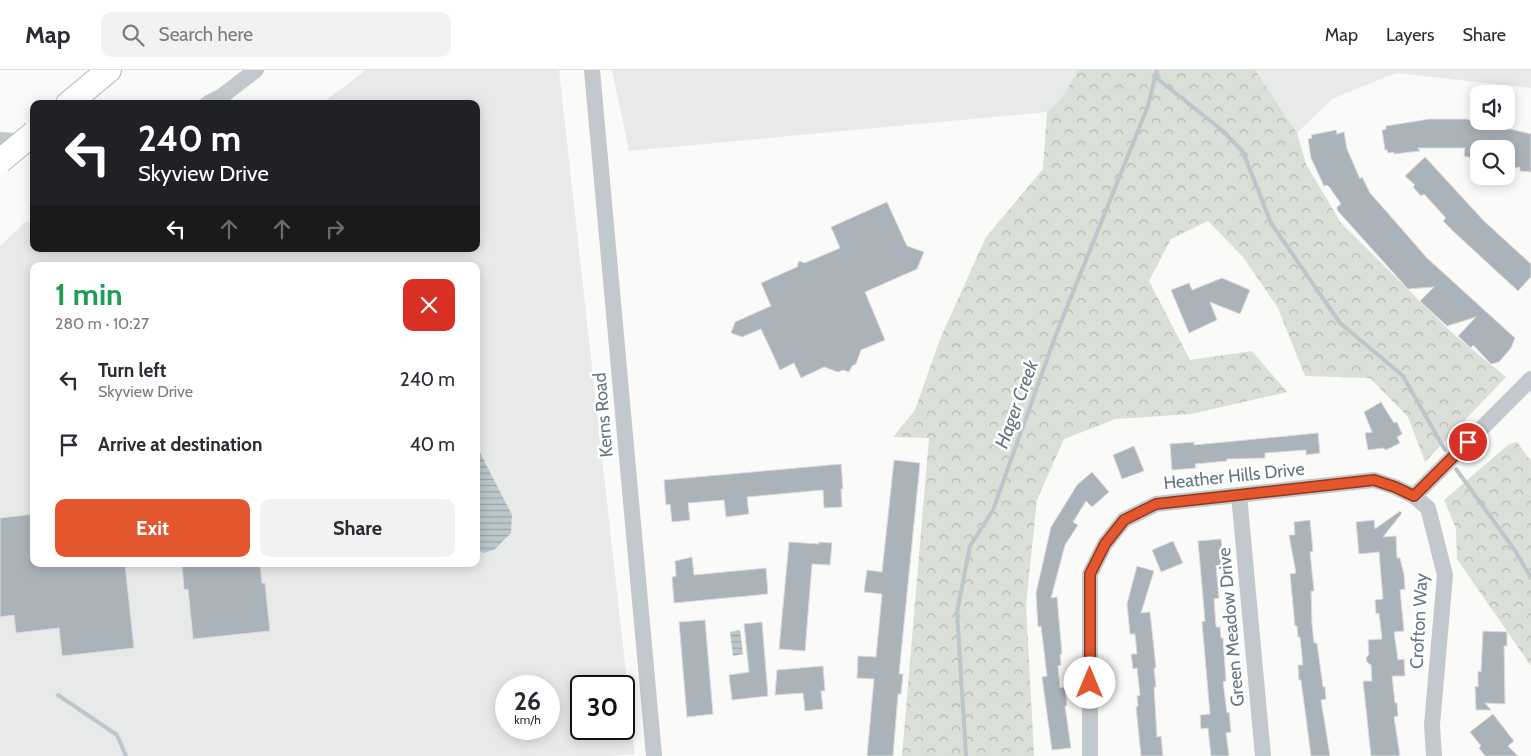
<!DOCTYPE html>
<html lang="en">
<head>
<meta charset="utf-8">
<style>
  body { margin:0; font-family:Cabin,sans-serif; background:#f2f2f3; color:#2b2b33; height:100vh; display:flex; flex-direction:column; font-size:19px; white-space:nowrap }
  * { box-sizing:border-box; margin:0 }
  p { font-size:16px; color:#7c7c81 }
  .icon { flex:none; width:28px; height:28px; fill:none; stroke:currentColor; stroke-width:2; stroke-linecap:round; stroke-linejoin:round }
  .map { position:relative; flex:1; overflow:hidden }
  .drawer { position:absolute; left:30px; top:192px; width:450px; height:305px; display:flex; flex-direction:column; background:#fff; border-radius:10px; box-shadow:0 2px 12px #0003 }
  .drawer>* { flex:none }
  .banner { position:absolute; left:30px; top:30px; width:450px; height:152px; border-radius:10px; box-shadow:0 2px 12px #0003; background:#202124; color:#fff; overflow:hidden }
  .fabs { position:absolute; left:1470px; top:15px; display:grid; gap:10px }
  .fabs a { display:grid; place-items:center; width:45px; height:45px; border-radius:10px; background:#fff; box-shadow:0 2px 12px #0003; font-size:25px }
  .speed { position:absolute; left:495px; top:605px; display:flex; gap:10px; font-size:25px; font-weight:700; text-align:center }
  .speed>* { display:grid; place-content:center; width:65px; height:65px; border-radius:50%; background:#fff; box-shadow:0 2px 12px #0003; line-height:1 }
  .speed small { font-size:12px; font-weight:400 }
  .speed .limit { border:2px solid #111; border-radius:8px; background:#fff; color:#111 }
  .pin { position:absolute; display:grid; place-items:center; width:42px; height:42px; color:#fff; margin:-21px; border:2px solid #fff; border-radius:50%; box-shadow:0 1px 5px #0007 }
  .me { position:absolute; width:55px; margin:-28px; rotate:0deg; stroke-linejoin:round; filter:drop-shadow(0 0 4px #0008) }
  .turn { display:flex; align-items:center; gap:18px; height:105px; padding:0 25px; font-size:22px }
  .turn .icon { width:65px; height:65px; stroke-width:2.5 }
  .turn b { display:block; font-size:35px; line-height:42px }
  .lanes { display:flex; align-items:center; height:48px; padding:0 25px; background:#0003; justify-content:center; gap:25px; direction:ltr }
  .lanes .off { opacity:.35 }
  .round { display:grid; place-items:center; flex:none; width:52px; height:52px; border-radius:10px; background:#f2f2f3 }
  .overview { display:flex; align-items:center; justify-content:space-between; height:85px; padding:0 25px }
  h1 { font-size:30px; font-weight:800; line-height:38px; color:#1e9e55 }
  .primary-button { display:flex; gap:10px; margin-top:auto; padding:10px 25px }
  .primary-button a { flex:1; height:58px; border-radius:10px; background:#e4572e; color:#fff; font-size:20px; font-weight:800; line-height:58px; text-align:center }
  .primary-button a+a { background:#f2f2f3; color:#2b2b33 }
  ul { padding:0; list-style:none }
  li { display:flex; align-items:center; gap:15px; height:65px; padding:0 25px }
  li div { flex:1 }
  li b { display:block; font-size:19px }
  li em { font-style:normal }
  header { display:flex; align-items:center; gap:30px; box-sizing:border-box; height:70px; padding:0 25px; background:#fff; border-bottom:1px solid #e1e1e2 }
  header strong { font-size:24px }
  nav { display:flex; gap:28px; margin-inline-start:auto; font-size:18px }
  .search { width:350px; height:45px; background:#f2f2f3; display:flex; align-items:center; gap:12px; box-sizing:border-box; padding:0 18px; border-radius:10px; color:#7c7c81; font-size:19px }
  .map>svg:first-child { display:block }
  .built { fill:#e8e9e9; fill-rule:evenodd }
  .forest { fill:url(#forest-crowns) }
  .water { fill:url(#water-rules) }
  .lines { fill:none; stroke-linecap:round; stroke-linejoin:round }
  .stream { stroke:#bbc7cb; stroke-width:4 }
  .building { fill:#aab3b9; stroke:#dcdcda }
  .highway-casing { stroke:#b4b9bd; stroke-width:26 }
  .minor { stroke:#c3c8cc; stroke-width:16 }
  .highway { stroke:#fff; stroke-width:24 }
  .highway-bridge-casing { stroke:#b4b9bd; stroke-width:26; stroke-linecap:butt }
  .highway-bridge { stroke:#fff; stroke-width:24 }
  .route-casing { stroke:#94391e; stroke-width:12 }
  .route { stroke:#e4572e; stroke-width:9 }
  .labels { text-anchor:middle; stroke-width:5; stroke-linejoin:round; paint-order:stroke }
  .street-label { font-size:18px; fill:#657683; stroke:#fff }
  .water-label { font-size:19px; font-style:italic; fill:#60757c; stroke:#fff }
</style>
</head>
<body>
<header>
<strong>Map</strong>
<div class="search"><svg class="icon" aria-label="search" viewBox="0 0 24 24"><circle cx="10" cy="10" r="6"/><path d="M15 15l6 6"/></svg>Search here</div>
<nav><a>Map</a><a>Layers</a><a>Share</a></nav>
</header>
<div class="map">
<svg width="1531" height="686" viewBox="0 0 1531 686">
  <defs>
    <pattern id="forest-crowns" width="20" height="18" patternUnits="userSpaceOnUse" patternTransform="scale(1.25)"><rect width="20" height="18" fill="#dadfd7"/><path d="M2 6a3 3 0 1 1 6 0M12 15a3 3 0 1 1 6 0" fill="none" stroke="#b4b9b4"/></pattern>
    <pattern id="water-rules" width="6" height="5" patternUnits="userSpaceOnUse" patternTransform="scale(1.25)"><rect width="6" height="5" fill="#bbc7cb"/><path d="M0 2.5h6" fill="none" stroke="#9ca6aa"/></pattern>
  </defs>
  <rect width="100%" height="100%" fill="#fafaf8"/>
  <g class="built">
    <path d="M366,0H559L635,684L613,686H0V176L25,152L34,151V179H476V34H321ZM34,196H476V494H34ZM506,616H549V659H506ZM581,616H624V659H581Z"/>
    <path d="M612,0H1078L1061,29L1047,42L629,81Z"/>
    <path d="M1255,0H1531V18L1396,3L1332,29L1297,63Z"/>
  </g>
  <g class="forest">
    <path d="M1078,0H1255L1297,63L1306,94L1341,153L1451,262L1506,307L1425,392L1408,347L1370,308L1305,306L1278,238L1243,187L1208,151L1171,169L1149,211L1190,290L1252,281L1287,322L1191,344L1116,349L1064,369L1037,430L1026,534L1034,686H902L929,368L893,367L915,340L940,269L986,167L1043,99L1047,42L1061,29Z"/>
    <path d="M1517,372L1531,391V596L1457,489L1456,458L1444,430L1509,374Z"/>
  </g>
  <g class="water">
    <path d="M476,375L512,445L511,463L494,480L484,483L476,479Z"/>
    <path d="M740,560L743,584L733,586L730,562Z"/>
  </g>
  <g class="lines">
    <g class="stream">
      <path d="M1154,6L1223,61L1243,82L1271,153L1340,253L1403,306L1445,380"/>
      <path d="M1456,399L1516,482L1531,508"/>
      <path d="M58,625L117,665L126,686"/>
      <path d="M966,686L957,542L970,476L993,440L1055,267L1148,36L1157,0"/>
    </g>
  </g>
  <g class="building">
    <path d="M1430,49H1467L1531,64V102L1520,101V97L1506,99V79H1479V90L1464,86L1465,78H1418L1420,81L1394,84V82L1388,83L1387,80H1385L1382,60L1386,59V56Z"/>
    <path d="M1336,60L1337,64L1344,62L1347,79L1360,109L1362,107L1370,123L1393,149L1427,188L1515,268L1511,278L1499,292L1491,294L1473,275L1471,278L1458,266L1476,247L1447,256L1420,231L1434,217L1408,219L1337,140V137L1341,134L1330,118L1327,115L1324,116L1311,88L1308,69L1312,68L1311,65Z"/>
    <path d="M1425,87L1484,151L1531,194V207L1518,221L1454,162L1443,151L1446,148L1424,124L1421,126L1413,117L1415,115L1405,106Z"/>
    <path d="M887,132L907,176L924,182L917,199L865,222L885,270L861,280L856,294L852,296L849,302L843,300L838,302L824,297L801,308L794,293L780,300L761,259L742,267L731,263L735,252L771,236L761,213L797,197L799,191L805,193L840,178L831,157Z"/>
    <path d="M1222,208L1250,220L1240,244L1210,232L1217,250L1189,263L1171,220L1189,213L1192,220Z"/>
    <path d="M1381,332L1394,353L1397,352L1402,364L1397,367L1400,373L1386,380L1383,378L1368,380L1365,363L1372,362L1364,342Z"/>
    <path d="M1318,363L1320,383L1306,385V380L1265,383V388L1227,389V391L1195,394L1196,398L1172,400L1170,374L1194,372V375Z"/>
    <path d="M1134,376L1144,401L1122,409L1113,385Z"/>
    <path d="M894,390L920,393L899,604H903L901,624H898L893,686H867L874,609L857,608L858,586L876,587L882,524L864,522L867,500L882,502Z"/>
    <path d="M841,394L843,419H841L842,437L824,438L823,420L747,427L749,444L726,447L724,430L688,433L690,450L672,452L670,434L666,435L664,410Z"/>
    <path d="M1092,402L1109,422L1092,437L1086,431L1073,452L1078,455L1065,475L1051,528L1057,527L1062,584L1060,585L1061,595L1058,596L1060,618L1065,617L1067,636H1065L1071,678L1052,680L1042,607L1047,606L1041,556L1038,557L1036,523L1051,457L1077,415Z"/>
    <path d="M1400,441L1402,443L1383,467L1396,466L1397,488H1400L1404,505L1405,519L1400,520L1404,561L1394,562L1398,590L1404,589L1405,606H1392L1395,633H1397L1398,646L1394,647L1400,686H1371L1363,611H1372L1371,595L1367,592L1366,588L1369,584L1368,570L1382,569L1379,543L1376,544L1375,530L1383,529L1379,482L1359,484L1356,452L1374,450L1375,459Z"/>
    <path d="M34,444V494H125L134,578L62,586L59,558L16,563L14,545L0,547V448Z"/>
    <path d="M1310,450L1313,481L1310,482L1314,521H1311L1312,554L1314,573H1317L1323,617H1325L1326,629L1321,630L1330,686H1311L1301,610H1299L1298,595H1303L1300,567H1298L1297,556H1295L1290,504L1296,503L1289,465H1295L1294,452Z"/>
    <path d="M1221,469L1224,495L1216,496L1219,528L1214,529L1216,557H1220L1221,568H1223L1226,611L1223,612L1227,643L1229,642L1231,662L1226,663L1229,686H1211L1208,658L1201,659L1200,645L1210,644L1202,552L1205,551L1198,471Z"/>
    <path d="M1173,471L1183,493L1161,502L1152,480Z"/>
    <path d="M789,472L819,474V472L832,473L830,495L812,494L805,581L779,579Z"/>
    <path d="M692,487L694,505L766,498L768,524L674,533L672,507L676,506L675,491Z"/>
    <path d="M182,494H260L262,513H265L270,561L193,569L188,519L184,520Z"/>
    <path d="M1137,496L1154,501L1141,543L1150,542L1156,598H1154L1156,617H1154L1157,667L1161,666L1163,686H1141L1136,637L1138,636L1137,626L1140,625L1137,598L1133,599L1131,584H1137L1135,564H1130L1127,534Z"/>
    <path d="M705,550L713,644L687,647L679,552Z"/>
    <path d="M762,552L768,626L732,630L729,605L749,602L744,554Z"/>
    <path d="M1483,561L1507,562V576H1504L1505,634L1485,633L1491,640H1476L1475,616L1478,617V601L1481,602Z"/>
    <path d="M823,596L825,621H821L823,639L805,641L803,623L775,625L777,600Z"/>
    <path d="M1493,644L1514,671L1508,676L1518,686H1485L1479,678L1481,676L1470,662Z"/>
  </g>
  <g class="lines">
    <g class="highway-casing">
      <path id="highway" d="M68,34L109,0"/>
    </g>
    <g class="minor">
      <path d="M592,0L654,686"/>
      <path d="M207,34L222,26L256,0"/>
      <path d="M0,70L29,72"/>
      <path d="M1239,425L1263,686"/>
      <path d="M1414,426L1531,309"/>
      <path d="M1090,686V504L1105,474L1124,450L1156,434L1374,410L1395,417L1414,426L1428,438L1445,505L1432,655L1434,686"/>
    </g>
    <use href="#highway" class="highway"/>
    <g class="highway-bridge-casing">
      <path id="highway-bridge" d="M0,91L34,63"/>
    </g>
    <use href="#highway-bridge" class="highway-bridge"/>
  </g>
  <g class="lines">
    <g class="route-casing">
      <path id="route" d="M1090,613V504L1105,474L1124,450L1156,434L1374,410L1395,417L1414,426L1468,372"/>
    </g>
    <use href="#route" class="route"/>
  </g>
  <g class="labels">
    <g class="street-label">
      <text transform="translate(603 345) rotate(-95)" y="6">Kerns Road</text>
      <text transform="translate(1234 406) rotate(-6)" y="6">Heather Hills Drive</text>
      <text transform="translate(1419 551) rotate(-87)" y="6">Crofton Way</text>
      <text transform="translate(1231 557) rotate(-95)" y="6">Green Meadow Drive</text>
    </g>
    <g class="water-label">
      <text transform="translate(1016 334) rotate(-70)" y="7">Hager Creek</text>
    </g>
  </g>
</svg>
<div class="fabs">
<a><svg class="icon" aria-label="sound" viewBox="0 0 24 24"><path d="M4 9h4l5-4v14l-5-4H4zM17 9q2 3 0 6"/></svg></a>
<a><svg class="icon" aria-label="search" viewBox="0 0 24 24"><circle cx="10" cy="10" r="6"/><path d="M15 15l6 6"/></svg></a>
</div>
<div class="speed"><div>26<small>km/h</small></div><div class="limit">30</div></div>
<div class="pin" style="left:1468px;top:372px;background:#d93025"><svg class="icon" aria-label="arrive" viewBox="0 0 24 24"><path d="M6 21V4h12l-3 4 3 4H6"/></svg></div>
<svg class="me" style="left:1090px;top:613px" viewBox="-20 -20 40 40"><circle r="19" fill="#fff"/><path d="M0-13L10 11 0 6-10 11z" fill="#e4572e"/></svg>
<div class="banner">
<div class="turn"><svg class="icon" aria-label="left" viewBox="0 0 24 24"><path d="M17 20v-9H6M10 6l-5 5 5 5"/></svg><div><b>240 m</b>Skyview Drive</div></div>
<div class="lanes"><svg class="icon" aria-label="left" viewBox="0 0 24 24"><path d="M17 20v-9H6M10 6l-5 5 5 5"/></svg><svg class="icon off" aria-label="ahead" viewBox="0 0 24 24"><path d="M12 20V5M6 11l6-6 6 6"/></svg><svg class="icon off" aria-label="ahead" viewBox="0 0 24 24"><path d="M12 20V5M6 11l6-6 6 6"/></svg><svg class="icon off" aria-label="right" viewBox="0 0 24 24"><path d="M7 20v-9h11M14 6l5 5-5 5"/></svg></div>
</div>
<section class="drawer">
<div class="overview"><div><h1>1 min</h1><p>280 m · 10:27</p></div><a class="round" style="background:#d93025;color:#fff"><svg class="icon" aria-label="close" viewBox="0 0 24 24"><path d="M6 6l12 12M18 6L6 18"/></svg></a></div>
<ul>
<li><svg class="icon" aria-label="left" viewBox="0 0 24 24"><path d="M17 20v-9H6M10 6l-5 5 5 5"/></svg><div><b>Turn left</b><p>Skyview Drive</p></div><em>240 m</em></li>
<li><svg class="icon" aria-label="arrive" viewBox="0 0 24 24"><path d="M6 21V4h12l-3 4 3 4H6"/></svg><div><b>Arrive at destination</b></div><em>40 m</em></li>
</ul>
<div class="primary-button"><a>Exit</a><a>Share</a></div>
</section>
</div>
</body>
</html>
